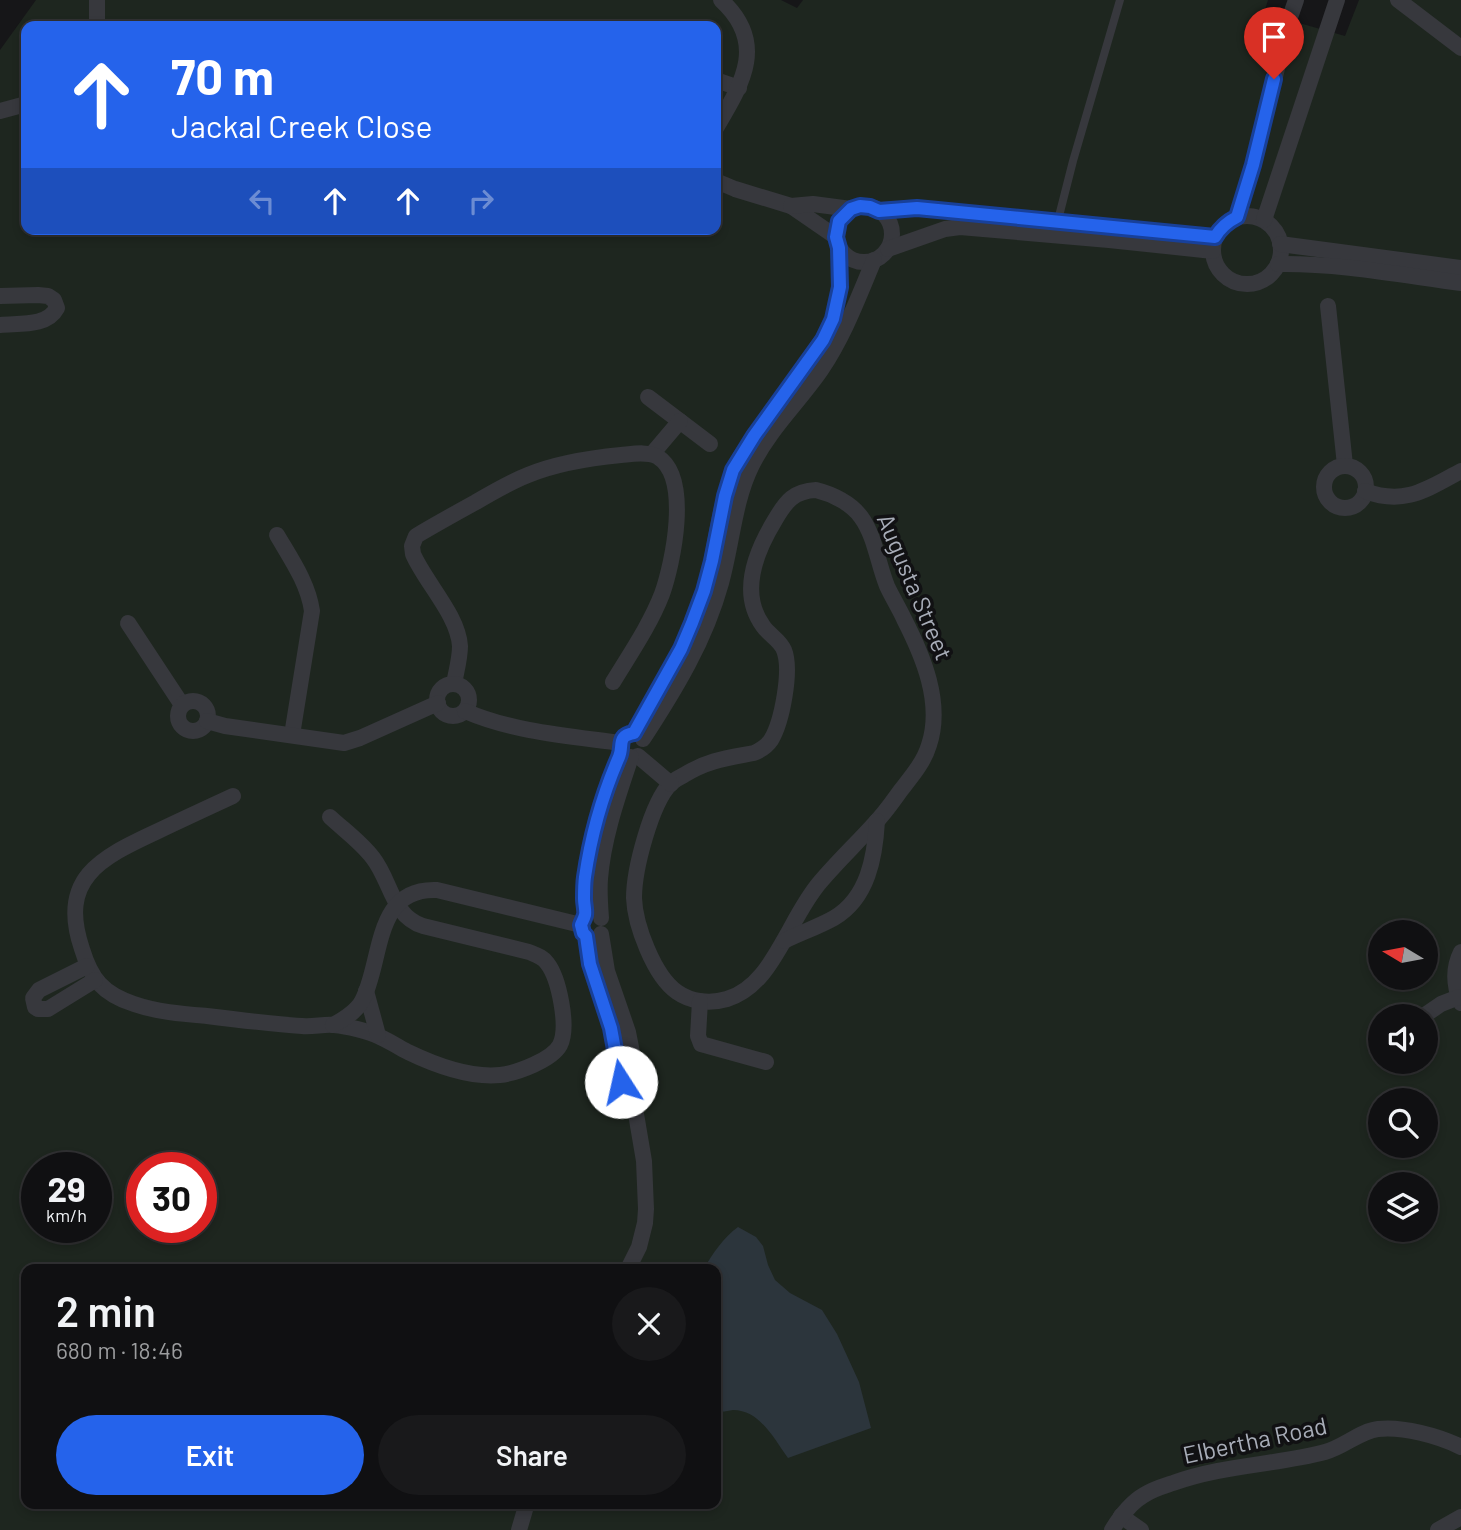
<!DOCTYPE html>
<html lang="en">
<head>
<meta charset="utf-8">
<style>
  body { margin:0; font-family:Barlow,sans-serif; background:#19191b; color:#f1f3f6; height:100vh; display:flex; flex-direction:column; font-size:26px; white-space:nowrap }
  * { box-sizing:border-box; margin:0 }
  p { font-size:23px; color:#9c9d9f }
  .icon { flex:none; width:38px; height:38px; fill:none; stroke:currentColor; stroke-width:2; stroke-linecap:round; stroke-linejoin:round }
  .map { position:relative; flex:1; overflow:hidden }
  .drawer { position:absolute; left:21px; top:1264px; width:700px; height:245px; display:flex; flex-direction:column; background:#101012; border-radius:14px; box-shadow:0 4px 10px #0003,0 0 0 2px #303032 }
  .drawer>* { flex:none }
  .top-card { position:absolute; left:21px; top:21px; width:700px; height:214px; border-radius:14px; box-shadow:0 4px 10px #0003,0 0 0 2px #303032; background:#2563eb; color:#fff; overflow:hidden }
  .needle { width:46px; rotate:280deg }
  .fabs { position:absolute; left:1368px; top:920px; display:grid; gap:14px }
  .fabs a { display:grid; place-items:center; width:70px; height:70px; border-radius:50%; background:#101012; box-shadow:0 4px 10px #0003,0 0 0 2px #303032; font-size:35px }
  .speed { position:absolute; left:21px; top:1152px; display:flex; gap:14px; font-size:35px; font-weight:700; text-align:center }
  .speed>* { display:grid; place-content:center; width:91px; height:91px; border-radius:50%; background:#101012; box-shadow:0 4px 10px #0003,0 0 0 2px #303032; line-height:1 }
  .speed small { font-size:18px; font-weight:400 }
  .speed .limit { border:10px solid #d22; background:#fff; color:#111 }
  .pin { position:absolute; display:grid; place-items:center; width:60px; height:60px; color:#fff; margin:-72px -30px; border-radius:50% 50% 50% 0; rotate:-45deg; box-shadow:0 0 7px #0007 }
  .pin .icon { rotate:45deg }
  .me { position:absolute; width:77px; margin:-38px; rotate:350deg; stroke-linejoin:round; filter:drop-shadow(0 0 5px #0008) }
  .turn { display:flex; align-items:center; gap:24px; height:147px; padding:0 35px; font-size:32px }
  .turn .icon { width:91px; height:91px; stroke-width:2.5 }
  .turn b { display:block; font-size:49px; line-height:60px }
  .lanes { display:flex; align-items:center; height:66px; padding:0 35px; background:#0003; justify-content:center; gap:35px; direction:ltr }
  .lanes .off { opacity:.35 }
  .round { display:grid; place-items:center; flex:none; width:74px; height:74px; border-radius:37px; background:#19191b }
  .headline { display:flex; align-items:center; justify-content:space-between; height:119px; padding:0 35px }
  h1 { font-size:42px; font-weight:600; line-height:52px }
  .button { display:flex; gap:14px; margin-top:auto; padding:14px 35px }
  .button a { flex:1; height:80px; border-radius:42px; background:#2563eb; color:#fff; font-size:28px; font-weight:600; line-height:80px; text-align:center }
  .button a+a { background:#19191b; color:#f1f3f6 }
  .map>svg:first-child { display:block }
  .green { fill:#1e261f; fill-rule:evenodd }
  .water { fill:#2c353c }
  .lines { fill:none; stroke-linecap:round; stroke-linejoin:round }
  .lane { stroke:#37383d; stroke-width:8 }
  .street { stroke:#37383d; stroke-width:16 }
  .route-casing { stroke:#184099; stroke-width:18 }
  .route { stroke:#2563eb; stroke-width:12 }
  .labels { text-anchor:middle; stroke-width:7; stroke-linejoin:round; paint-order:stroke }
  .street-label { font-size:24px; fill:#a8adb8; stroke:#111113 }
</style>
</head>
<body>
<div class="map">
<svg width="1461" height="1530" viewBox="0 0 1461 1530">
  <rect width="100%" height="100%" fill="#161618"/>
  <path class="green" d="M36,0H781L797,8L803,0H1268L1264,13L1345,36L1359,0H1461V1530H0V50ZM26,26H716V229H26ZM1381,933H1426V978H1381ZM1381,1017H1426V1062H1381ZM1381,1101H1426V1146H1381ZM37,1167H96V1227H37ZM142,1167H201V1227H142ZM1381,1185H1426V1230H1381ZM26,1269H716V1503H26Z"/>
  <path class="water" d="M738,1227L756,1237L763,1246L768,1265L775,1280L790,1293L822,1310L837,1334L859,1382L871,1428L788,1458C774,1439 760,1410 733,1410C727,1411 722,1412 716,1412V1269H704C712,1254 724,1237 738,1227Z"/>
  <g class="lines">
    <path class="lane" d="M1058,220L1073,161L1120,0"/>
    <g class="street">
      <path d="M97,0V26"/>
      <path d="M1398,0L1461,48"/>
      <path d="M716,80L739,88"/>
      <path d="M0,111L26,104"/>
      <path d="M716,128C742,84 768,43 721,0"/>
      <path d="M716,181L735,189L791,206L836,237"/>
      <path d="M791,206L813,204L851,209"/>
      <circle cx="864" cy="234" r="28"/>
      <path d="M879,210L917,208L1215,237"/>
      <circle cx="1247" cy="250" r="34"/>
      <path d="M1237,217L1253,165L1289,20L1296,0"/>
      <path d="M1264,220L1337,0"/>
      <path d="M1280,244L1461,268"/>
      <path d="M888,249L945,229L960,227L1109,240L1213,251"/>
      <path d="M1278,264C1339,263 1401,275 1461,283"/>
      <path d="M0,296L38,295L48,296L54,300L57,308C47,327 19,323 0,325"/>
      <path d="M1328,306L1345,465"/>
      <path d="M648,397L710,444"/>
      <path d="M652,454L680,421"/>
      <circle cx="1345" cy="487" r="21"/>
      <path d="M816,490C832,494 851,503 861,517C875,536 878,564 887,586C892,597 899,608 904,619C923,656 943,703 929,745C924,762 912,776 901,790C893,801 885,813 875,823C857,843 838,861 821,881C807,897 797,917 787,935C773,960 757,990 727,999C710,1004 691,1002 677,992C654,976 635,925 634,898C634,870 651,803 671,783C675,780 680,777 684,775C708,760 728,758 754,753C761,750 767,746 771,740C782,722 792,670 784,650C780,640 769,635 763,626C739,593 756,551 775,520C786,501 794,491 816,490Z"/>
      <path d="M1365,491C1405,506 1427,489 1461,471"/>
      <path d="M277,535C291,559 308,583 312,611L292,735"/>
      <path d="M128,623L182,705"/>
      <path d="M454,684C456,672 460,659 460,646C458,615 425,582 413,554L412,546L416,536C436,524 456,513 476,502C493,492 510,482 528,475C557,463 590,458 621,455C632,454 648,451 658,457C691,478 673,563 662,594C650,625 630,654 613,682"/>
      <circle cx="453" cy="700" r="16"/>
      <circle cx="193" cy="716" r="15"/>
      <path d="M465,711C513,732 569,736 621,743"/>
      <path d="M207,721L225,726L344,743L360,738L438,703"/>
      <path d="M634,733C650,705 669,678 682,649C690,631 697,611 703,593C718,549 717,499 740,457L829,330L833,319L840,287L839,248"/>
      <path d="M643,739C675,690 705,641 721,583C732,544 734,501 752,465C769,430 799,402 821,370C844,336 858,298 874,260"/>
      <path d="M638,756L671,784"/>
      <path d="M233,796C207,808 181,820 156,832C100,858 58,879 82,949C91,979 103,994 134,1004C157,1012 183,1014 207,1016C239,1020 271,1024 302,1026C313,1027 324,1024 334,1025C346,1026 369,1031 380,1037C390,1041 399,1048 408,1052C435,1065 470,1078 500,1075C517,1073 552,1060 560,1045C569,1027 559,978 547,963C543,957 536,955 529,952L423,926C392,916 391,881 373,858C361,842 344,830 330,817"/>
      <path d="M585,916C581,860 599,802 622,751"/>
      <path d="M601,918C600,905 599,892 600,879C603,838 618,796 631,757"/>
      <path d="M601,934L607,971L628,1032L637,1078L638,1092L635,1108L644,1161L646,1209L645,1223L639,1247L628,1269"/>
      <path d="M586,936C588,965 601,991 609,1020C617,1049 615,1084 635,1108"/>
      <path d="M784,941C800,933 818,927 834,918C868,898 875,857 877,821"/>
      <path d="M1461,952C1453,968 1454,986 1461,1003"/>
      <path d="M87,966L39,990L33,998L35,1007L38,1009H48L95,980"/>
      <path d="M366,991L378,1035"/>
      <path d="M700,1001L698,1036L701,1044L766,1062"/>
      <path d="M1422,1017L1441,1004L1459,997"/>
      <path d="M333,1025C344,1019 356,1012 362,1001C383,962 373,887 437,890L581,925"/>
      <path d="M1121,1516L1141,1530"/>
      <path d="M519,1530L527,1503"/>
      <path d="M1112,1530C1120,1517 1130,1503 1144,1495C1153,1489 1164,1486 1173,1483C1223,1465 1275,1465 1325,1452C1344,1447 1360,1431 1378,1429C1402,1426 1439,1436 1461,1447"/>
      <path d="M1438,1530L1461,1517"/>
    </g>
  </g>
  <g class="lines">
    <g class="route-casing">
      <path id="route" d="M621,1082L611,1028L590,964L586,936L583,933L581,925C582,922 584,919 585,915C586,911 584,904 584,899C584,892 584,884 585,877C591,836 602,796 619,757C624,746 616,736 634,733L681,649L692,623L704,591L712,561L725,496L733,470L754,436L823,340L833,319L840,287L839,248L836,237L839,221L851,209L860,206L870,207L879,211L917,208L1215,237C1221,227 1227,222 1237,217L1253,165L1274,79"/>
    </g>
    <use href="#route" class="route"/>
  </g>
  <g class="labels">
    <g class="street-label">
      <text transform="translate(914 587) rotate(67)" y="8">Augusta Street</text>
      <text transform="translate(1255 1441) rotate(-12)" y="8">Elbertha Road</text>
    </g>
  </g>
</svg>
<div class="fabs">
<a><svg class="needle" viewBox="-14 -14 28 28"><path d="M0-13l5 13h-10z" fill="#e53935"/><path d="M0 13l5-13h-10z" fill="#9c9d9f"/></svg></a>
<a><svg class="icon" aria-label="sound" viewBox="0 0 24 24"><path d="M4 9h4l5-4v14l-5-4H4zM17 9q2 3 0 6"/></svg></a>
<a><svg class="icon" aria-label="search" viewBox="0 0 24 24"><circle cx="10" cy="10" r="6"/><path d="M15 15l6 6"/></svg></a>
<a><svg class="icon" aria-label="layers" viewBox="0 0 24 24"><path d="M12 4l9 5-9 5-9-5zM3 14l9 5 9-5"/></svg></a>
</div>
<div class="speed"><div>29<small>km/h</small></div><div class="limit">30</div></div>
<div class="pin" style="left:1274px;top:79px;background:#d93025"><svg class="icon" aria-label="arrive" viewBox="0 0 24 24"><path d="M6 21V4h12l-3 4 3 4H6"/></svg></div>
<svg class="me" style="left:621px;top:1082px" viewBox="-20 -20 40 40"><circle r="19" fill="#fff"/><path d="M0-13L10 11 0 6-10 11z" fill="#2563eb"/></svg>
<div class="top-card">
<div class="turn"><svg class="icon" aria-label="ahead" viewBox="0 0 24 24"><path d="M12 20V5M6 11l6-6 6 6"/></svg><div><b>70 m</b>Jackal Creek Close</div></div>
<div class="lanes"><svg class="icon off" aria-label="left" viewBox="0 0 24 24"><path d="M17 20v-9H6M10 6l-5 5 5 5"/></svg><svg class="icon" aria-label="ahead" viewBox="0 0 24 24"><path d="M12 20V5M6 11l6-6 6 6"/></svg><svg class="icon" aria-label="ahead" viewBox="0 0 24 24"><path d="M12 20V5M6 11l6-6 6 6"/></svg><svg class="icon off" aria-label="right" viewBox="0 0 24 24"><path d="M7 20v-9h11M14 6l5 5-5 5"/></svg></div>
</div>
<section class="drawer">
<div class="headline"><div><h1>2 min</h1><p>680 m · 18:46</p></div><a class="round"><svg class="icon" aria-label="close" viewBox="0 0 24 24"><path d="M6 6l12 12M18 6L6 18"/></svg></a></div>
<div class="button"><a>Exit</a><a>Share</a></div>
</section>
</div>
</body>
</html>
